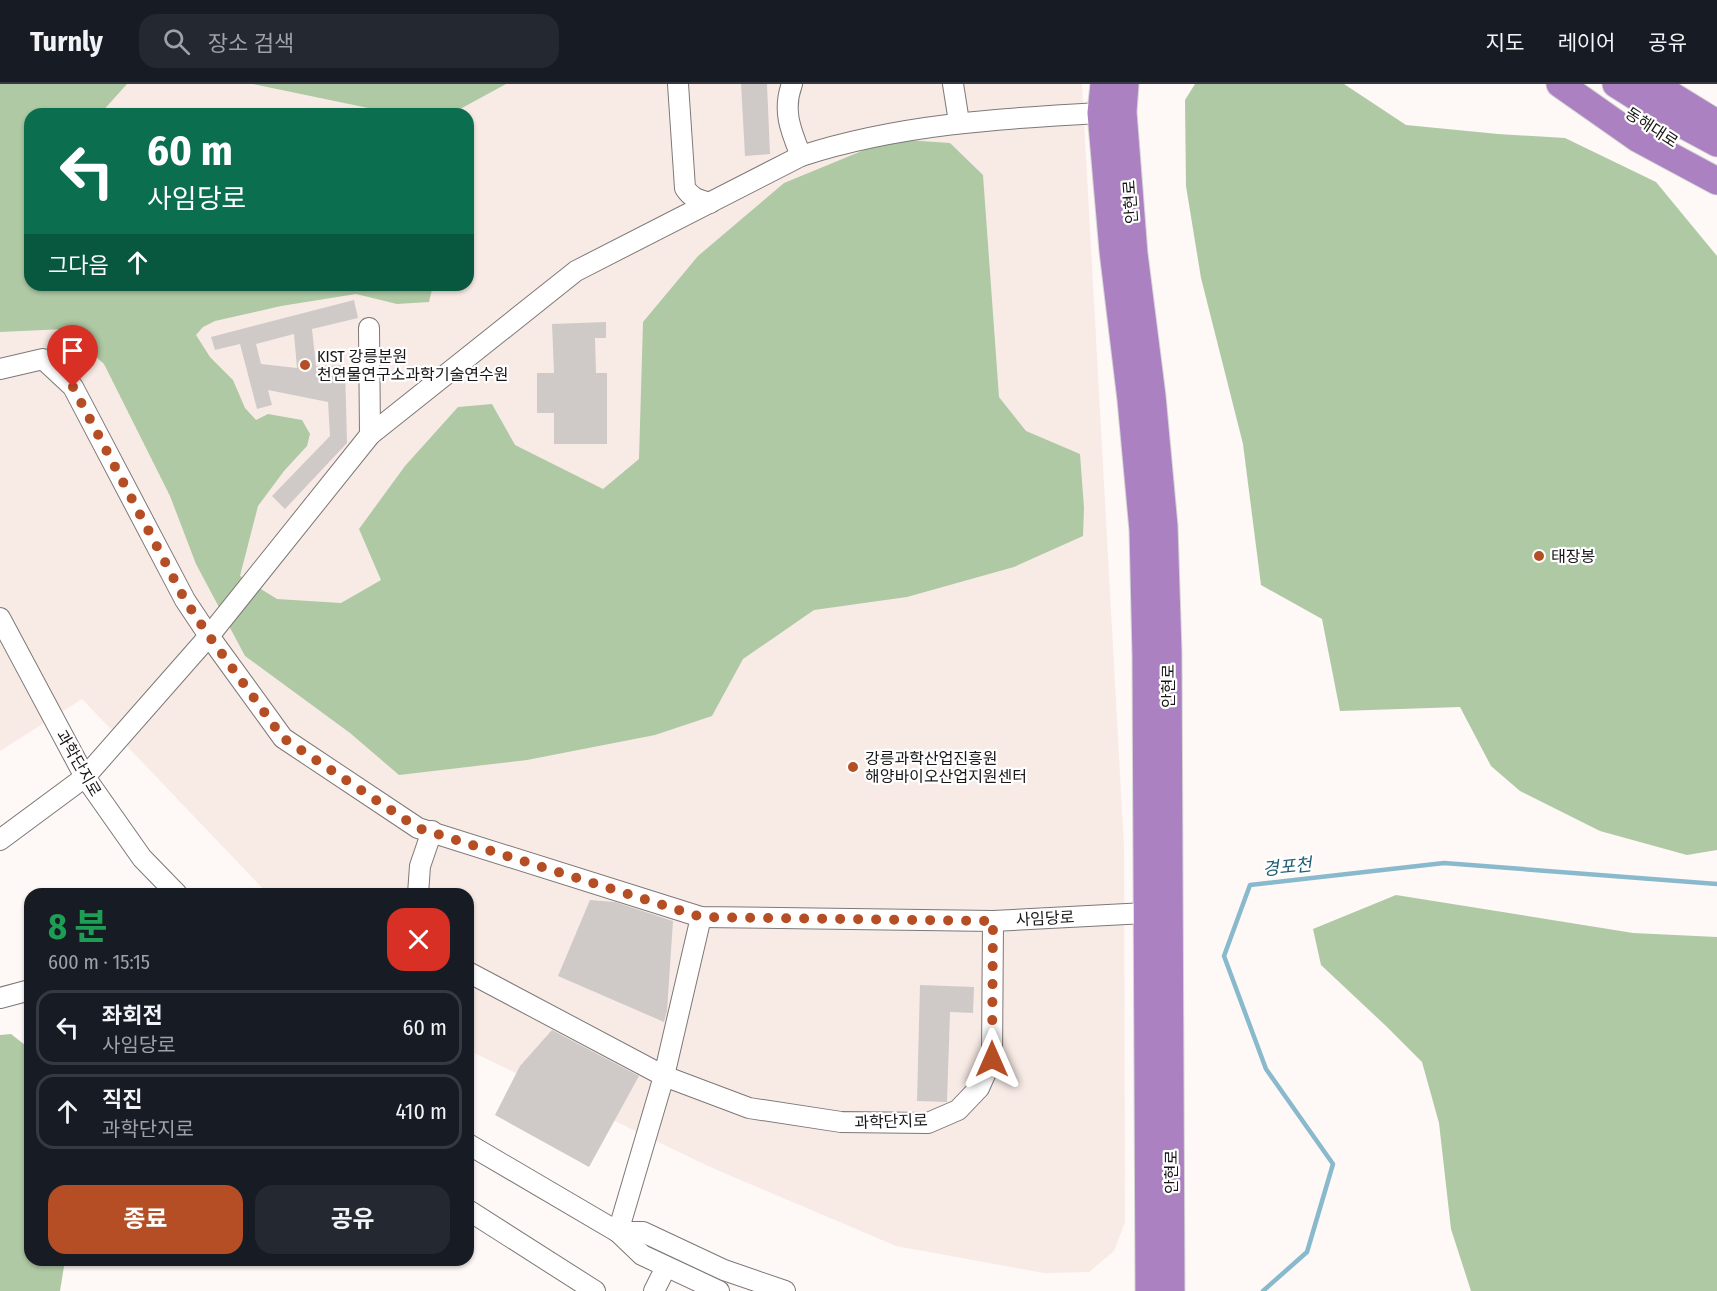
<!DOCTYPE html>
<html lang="ko">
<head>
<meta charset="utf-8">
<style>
  body { margin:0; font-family:"Fira Sans Condensed","Noto Sans KR",sans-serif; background:#242831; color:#f1f3f6; height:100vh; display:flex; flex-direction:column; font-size:22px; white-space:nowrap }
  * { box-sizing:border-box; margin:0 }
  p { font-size:20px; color:#9ea1a6 }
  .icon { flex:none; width:33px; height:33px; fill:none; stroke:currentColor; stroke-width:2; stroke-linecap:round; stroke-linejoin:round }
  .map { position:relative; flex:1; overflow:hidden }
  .details { position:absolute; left:24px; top:804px; width:450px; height:378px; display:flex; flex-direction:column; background:#171b24; border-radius:18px; box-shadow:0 2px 4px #0004 }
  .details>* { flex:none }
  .top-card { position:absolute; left:24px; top:24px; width:450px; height:183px; border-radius:18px; box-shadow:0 2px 4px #0004; background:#0b6e4f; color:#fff; overflow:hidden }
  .pin { position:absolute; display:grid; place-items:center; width:51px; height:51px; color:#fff; margin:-62px -26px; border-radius:50% 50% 50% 0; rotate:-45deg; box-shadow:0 0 6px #0007 }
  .pin .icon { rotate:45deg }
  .me { position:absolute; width:66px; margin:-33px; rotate:0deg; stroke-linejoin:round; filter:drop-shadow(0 0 4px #0008) }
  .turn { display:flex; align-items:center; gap:21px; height:126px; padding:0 24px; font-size:27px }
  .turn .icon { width:78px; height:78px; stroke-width:2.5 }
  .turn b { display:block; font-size:42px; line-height:51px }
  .then { display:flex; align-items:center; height:57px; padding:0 24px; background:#0003; gap:12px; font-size:22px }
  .round { display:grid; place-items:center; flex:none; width:63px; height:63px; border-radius:18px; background:#242831 }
  .head { display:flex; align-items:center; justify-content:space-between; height:102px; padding:0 24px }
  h1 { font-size:36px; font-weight:700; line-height:45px; color:#1e9e55 }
  .primary-button { display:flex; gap:12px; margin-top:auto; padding:12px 24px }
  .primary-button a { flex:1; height:69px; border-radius:18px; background:#b54e25; color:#fff; font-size:24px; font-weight:700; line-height:69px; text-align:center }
  .primary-button a+a { background:#242831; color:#f1f3f6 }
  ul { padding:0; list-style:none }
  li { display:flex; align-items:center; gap:18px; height:75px; margin:0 12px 9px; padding:0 12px; border:3px solid #363941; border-radius:18px }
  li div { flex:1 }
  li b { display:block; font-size:22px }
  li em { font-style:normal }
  header { display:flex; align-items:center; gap:36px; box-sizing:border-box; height:84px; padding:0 30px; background:#171b24; border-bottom:2px solid #363941 }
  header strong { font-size:28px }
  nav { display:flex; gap:33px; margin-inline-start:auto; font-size:21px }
  .search { width:420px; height:54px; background:#242831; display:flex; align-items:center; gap:15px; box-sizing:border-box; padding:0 21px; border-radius:18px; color:#9ea1a6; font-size:22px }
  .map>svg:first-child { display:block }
  .built { fill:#f8ebe6; fill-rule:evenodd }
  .forest { fill:#afc9a4 }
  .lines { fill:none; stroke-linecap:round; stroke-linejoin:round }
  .stream { stroke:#88b9cc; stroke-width:4.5 }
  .building { fill:#cfcac8; fill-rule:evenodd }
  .minor-casing { stroke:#7d7876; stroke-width:22 }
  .highway-casing { stroke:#d5d5d5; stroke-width:29 }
  .minor { stroke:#fff; stroke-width:20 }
  .highway { stroke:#ab81c1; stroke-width:27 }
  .route { stroke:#b54e25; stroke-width:10; stroke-dasharray:0 18 }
  .poi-dot { fill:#b54e25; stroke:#fff; stroke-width:2 }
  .labels { text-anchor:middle; stroke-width:4.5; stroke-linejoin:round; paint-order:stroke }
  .street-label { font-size:16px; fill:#181616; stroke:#fff }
  .poi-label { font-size:16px; fill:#181616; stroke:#fff; text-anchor:start }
  .water-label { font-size:18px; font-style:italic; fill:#1f5e73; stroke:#fff }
</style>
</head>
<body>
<header>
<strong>Turnly</strong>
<div class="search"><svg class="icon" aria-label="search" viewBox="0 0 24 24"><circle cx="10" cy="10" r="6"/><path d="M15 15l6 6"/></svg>장소 검색</div>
<nav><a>지도</a><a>레이어</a><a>공유</a></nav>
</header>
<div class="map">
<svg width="1717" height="1207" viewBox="0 0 1717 1207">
  <rect width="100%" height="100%" fill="#fef8f6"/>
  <path class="built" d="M0,0H1082L1124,763L1125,1138L1114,1167L1089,1188L1044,1189L896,1162L710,1083L468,966V810H268L82,615L0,667ZM30,30H468V201H30Z"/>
  <g class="forest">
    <path d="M0,0H127L100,30H30V201H433L429,218L397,220L356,210L281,222L215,237L203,243L196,251L210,273L233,296L245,324L256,336L268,330L302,336L310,350L307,362L284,387L258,422L240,492L277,515L341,519L381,496L359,445L405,382L458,323L492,320L515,361L603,405L639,375L643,238L698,172L784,99L891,55L950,59L983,91L999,313L1026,347L1080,370L1084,424L1083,452L1014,483L907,513L814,526L743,575L712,632L655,651L527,676L399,691L350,649L245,572L196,480L170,412L104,280L65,245L0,248Z"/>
    <path d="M253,0H506L451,30H397Z"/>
    <path d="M1195,0H1344L1406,41L1498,50L1565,54L1656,98L1717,172V766L1687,771L1600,747L1520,707L1491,682L1460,623L1340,627L1322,535L1261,501L1243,360L1201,194L1186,102L1185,16Z"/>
    <path d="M1396,811L1633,849L1717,853V1207H1471L1451,1145L1439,1039L1422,978L1386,942L1321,881L1313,845Z"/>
    <path d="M11,950L30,965V1176H65L60,1207H0V951Z"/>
  </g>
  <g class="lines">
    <path class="stream" d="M1263,1207L1307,1168L1333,1080L1266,985L1224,872L1250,801L1444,779L1717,800"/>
  </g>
  <g class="building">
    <path d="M741,0H767L770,70L745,72Z"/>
    <path d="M354,216L358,234L312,245L316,282L345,281L347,359L285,425L272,412L330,352L328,318L268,306L272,321L257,325L240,260L215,266L211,253ZM294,250L297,284L261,280L256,260Z"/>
    <path d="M606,238V254H595L596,289H607V360H554V329H537V289H554L552,240Z"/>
    <path d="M590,816L615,818L673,837L667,927L664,938L558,892Z"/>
    <path d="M920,901L974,903L973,929L950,928L947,1018L917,1017Z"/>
    <path d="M552,946L639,992L589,1083L495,1031L520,982Z"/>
  </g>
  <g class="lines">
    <g class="minor-casing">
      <g id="minor">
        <path d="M678,0L685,104C691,114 699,116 710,119"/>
        <path d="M792,0C782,27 791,47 801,72"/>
        <path d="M953,0L959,38"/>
        <path d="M369,244L370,351"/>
        <path d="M0,285L43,275L73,303L185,516L209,552L283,654L418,744L701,833L993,837L1146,829"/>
        <path d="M0,534L85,693L142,774L177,810"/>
        <path d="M0,756L85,693L209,552L370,351L576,187L801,72C902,39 1009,34 1114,28"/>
        <path d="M418,810L420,782L432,747"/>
        <path d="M468,888L664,992L749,1024L841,1038L928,1039L958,1026L979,1004L992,975L993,837"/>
        <path d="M0,914L30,906"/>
        <path d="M468,1060L618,1148L642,1171L719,1207"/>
        <path d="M468,1126L595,1207"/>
        <path d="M618,1148L664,992L701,833"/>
        <path d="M618,1148H643L724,1186L785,1207"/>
        <path d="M654,1207L666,1183"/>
      </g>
    </g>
    <g class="highway-casing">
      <g id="highway">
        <path d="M1104,0L1101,29L1113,167L1131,316L1143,446L1146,572L1149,1207"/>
        <path d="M1125,0L1123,28L1134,170L1152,312L1164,442L1168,568L1171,1207"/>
        <path d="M1560,0L1637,54L1717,97"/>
        <path d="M1616,0L1665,31L1717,59"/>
        <path d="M1653,0L1713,37"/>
      </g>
    </g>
    <use href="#minor" class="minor"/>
    <use href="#highway" class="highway"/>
  </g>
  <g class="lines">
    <path class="route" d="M73,303L185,516L209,552L283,654L418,744L701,833L993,837L992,975"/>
  </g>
  <g class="poi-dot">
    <circle cx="305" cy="281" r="6"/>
    <circle cx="1539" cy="472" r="6"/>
    <circle cx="853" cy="683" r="6"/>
  </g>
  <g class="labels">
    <g class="street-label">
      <text transform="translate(1652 43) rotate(33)" y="6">동해대로</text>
      <text transform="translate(1130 118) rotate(-94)" y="6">안현로</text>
      <text transform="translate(1168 602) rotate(-90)" y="6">안현로</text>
      <text transform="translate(79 679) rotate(60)" y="6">과학단지로</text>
      <text transform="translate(1045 834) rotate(-3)" y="6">사임당로</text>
      <text transform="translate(891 1037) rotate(-2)" y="6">과학단지로</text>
      <text transform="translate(1171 1088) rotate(-90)" y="6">안현로</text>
    </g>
    <g class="poi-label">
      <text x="317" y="278">KIST 강릉분원<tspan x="317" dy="18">천연물연구소과학기술연수원</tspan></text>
      <text x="1551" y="478">태장봉</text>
      <text x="865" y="680">강릉과학산업진흥원<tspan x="865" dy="18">해양바이오산업지원센터</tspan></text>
    </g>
    <g class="water-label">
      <text transform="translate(1287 783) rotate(-6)" y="6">경포천</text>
    </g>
  </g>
</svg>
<div class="pin" style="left:73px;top:303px;background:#d93025"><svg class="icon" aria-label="arrive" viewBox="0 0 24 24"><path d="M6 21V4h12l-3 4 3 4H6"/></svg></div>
<svg class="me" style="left:992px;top:975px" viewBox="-20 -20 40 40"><path d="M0-17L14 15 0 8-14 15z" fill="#b54e25" stroke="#fff" stroke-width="4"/></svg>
<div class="top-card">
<div class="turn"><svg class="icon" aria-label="left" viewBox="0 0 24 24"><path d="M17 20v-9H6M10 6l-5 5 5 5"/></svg><div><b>60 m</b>사임당로</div></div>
<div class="then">그다음<svg class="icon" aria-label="ahead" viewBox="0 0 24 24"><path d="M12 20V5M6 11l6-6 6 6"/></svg></div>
</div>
<section class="details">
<div class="head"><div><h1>8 분</h1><p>600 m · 15:15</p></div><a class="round" style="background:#d93025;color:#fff"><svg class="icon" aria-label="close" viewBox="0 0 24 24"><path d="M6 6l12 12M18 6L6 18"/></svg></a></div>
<ul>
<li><svg class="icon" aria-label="left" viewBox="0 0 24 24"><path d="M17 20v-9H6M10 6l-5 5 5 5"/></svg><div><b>좌회전</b><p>사임당로</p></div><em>60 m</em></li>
<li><svg class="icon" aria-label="ahead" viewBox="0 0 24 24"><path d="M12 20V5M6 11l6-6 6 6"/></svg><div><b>직진</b><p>과학단지로</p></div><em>410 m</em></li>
</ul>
<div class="primary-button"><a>종료</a><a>공유</a></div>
</section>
</div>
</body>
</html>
